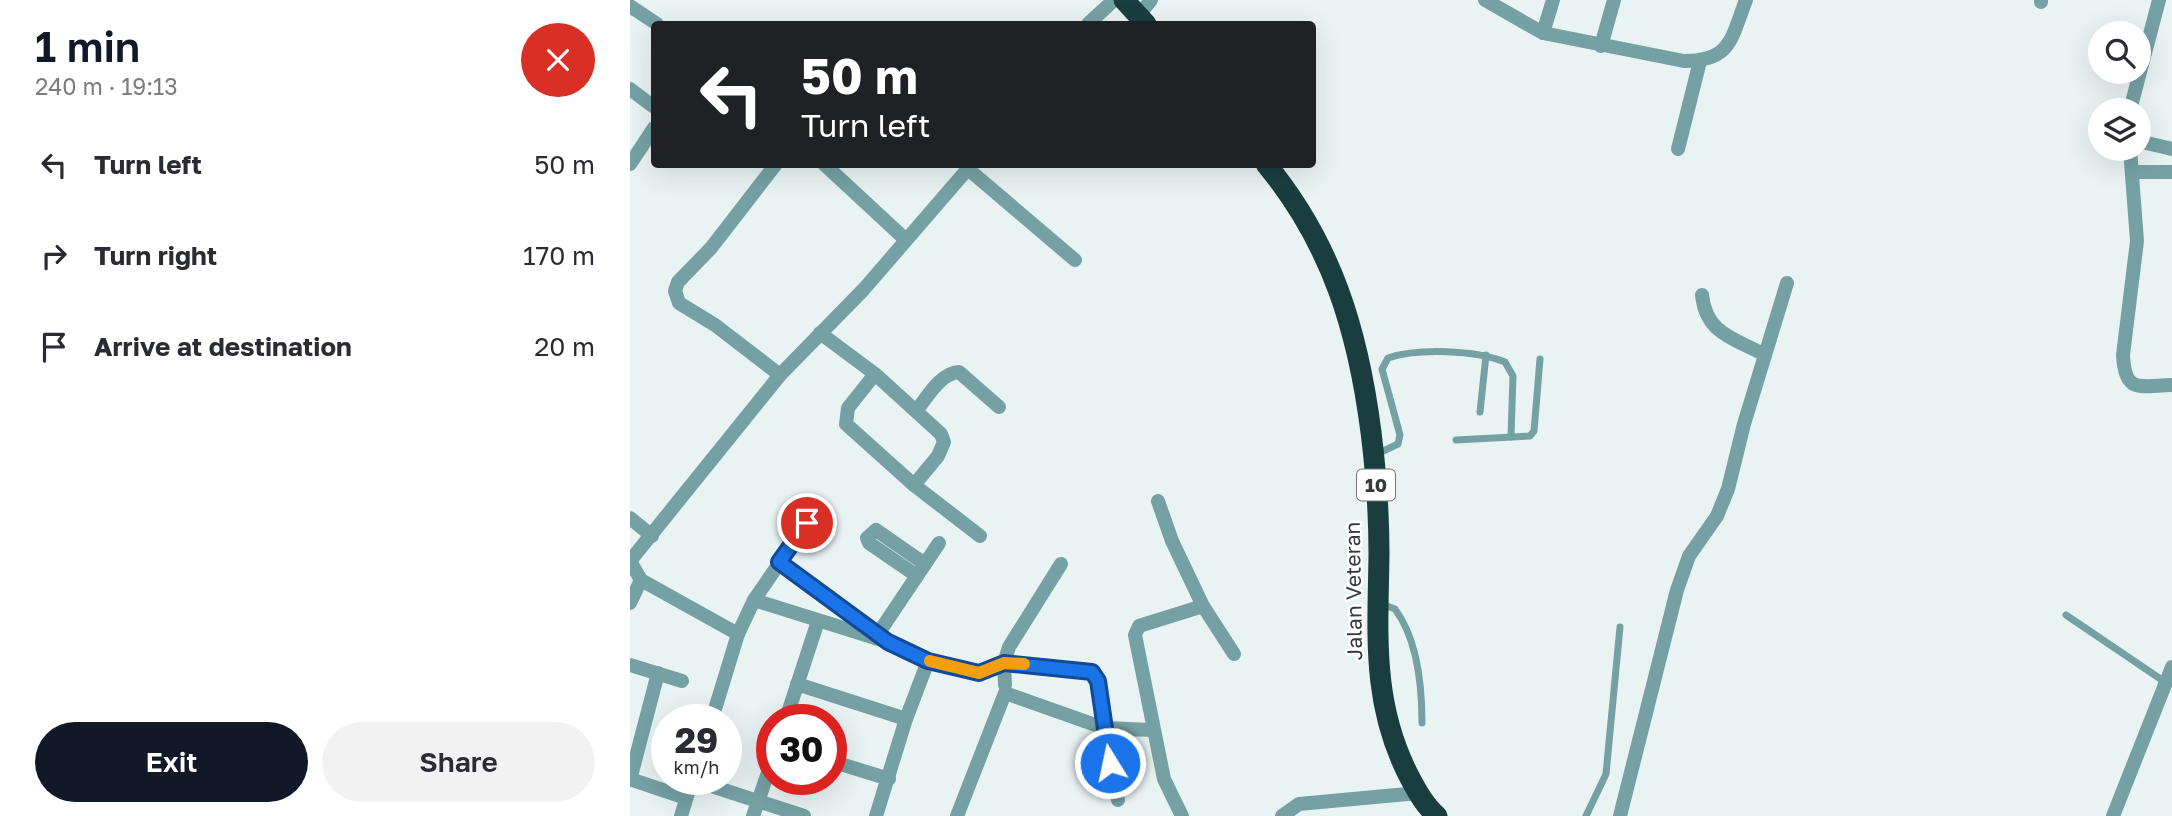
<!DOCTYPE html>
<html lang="en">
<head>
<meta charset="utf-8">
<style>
  body { margin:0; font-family:"Golos Text",sans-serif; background:#f2f2f3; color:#2b2b33; height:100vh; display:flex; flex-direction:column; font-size:26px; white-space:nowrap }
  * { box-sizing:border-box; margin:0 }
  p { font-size:23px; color:#7c7c81 }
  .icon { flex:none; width:38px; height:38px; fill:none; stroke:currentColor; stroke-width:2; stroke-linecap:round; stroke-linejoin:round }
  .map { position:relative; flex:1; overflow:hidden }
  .details { display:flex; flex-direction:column; background:#fff; width:630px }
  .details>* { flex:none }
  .guide { position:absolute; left:21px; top:21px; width:665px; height:147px; border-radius:7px; box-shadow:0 7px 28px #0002; background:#202124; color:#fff; overflow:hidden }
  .controls { position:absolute; left:1458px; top:21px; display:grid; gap:14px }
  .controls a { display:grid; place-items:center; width:63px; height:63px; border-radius:50%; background:#fff; box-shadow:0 7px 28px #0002; font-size:35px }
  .speed { position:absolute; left:21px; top:704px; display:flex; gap:14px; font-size:35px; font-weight:700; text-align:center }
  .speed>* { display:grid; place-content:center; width:91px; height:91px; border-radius:50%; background:#fff; box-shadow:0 7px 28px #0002; line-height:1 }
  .speed small { font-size:18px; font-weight:400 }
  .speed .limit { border:10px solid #d22; background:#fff; color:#111 }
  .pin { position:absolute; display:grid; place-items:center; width:60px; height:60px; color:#fff; margin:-30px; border:4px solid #fff; border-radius:50%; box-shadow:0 2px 7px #0007 }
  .me { position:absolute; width:77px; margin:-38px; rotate:350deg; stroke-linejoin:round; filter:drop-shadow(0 0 5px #0008) }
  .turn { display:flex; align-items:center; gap:24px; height:147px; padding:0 35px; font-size:32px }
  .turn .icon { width:91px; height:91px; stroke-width:2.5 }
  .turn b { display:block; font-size:49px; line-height:60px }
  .round { display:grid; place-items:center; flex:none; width:74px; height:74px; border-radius:37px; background:#f2f2f3 }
  .overview { display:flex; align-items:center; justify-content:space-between; height:119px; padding:0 35px }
  h1 { font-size:42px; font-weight:600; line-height:52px; color:#111827 }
  .button { display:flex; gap:14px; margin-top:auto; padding:14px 35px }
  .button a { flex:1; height:80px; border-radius:42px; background:#111827; color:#fff; font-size:28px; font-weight:600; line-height:80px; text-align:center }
  .button a+a { background:#f2f2f3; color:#2b2b33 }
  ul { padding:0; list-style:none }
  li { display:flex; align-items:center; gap:21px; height:91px; padding:0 35px }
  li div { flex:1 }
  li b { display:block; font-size:26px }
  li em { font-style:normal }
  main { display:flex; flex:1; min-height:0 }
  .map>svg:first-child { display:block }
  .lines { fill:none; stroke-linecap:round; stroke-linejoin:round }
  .lane { stroke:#76a1a4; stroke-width:7 }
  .street { stroke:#76a1a4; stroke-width:14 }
  .highway { stroke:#1a3e40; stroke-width:21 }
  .route-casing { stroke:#114b97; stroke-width:18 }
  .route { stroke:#1a73e8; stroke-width:12 }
  .slow { stroke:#f59e0b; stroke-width:12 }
  .labels { text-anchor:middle; stroke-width:5; stroke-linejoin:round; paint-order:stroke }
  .shield { fill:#fff; stroke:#737676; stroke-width:2 }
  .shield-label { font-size:19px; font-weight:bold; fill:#373b3b }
  .street-label { font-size:21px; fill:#373b3b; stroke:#fff }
</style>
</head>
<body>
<main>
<section class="details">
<div class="overview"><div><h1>1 min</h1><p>240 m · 19:13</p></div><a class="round" style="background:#d93025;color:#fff"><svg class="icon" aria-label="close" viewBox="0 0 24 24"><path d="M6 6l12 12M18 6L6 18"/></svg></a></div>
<ul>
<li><svg class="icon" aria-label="left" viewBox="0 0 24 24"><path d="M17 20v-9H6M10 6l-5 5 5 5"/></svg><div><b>Turn left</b></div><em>50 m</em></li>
<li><svg class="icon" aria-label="right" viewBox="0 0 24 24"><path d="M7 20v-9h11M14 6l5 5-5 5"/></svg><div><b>Turn right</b></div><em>170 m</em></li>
<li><svg class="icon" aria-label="arrive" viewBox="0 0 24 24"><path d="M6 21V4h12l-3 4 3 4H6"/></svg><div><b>Arrive at destination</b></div><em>20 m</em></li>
</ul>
<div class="button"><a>Exit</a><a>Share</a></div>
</section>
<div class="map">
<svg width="1542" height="816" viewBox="0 0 1542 816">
  <rect width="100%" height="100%" fill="#eaf3f4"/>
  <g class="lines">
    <g class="lane">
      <path d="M850,412L856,355"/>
      <path d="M826,440L900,436L904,431L910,359"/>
      <path d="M747,454L768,444L770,435L752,369L758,358C788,348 845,350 875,362L883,376L881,437"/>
      <path d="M749,603L765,609C788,640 792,686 792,723"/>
      <path d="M1436,615L1535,682"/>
      <path d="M956,816L976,774L990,627"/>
    </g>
    <g class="street">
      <path d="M855,0L913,33L1054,61C1101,61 1101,39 1116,0"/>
      <path d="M1411,2V0"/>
      <path d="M0,6L27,24"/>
      <path d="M508,16L521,0"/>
      <path d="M458,24L484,0"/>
      <path d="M913,33L923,0"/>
      <path d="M971,46L984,0"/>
      <path d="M0,89L24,107"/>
      <path d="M1500,110L1529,0"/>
      <path d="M1508,141L1542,149"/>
      <path d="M1048,149L1070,61"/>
      <path d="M1500,149L1507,241L1493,355C1495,394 1509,386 1542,385"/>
      <path d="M0,164L24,128"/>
      <path d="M146,164L81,248L48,282L45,291L49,303L85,325L150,375"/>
      <path d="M194,164L276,240"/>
      <path d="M338,169L445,260"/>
      <path d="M1503,172H1542"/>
      <path d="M1072,295C1076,334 1104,338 1135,355"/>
      <path d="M190,333L245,374L311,434L314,442L308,456L284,485L216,424L218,408L245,374"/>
      <path d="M286,411C297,398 310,373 329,372L369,407"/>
      <path d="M284,485L350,536"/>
      <path d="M528,501L542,541L573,606L509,626L505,635L534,779L552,816"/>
      <path d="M0,518L22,536"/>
      <path d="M0,561L150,375L234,289L342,164"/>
      <path d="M0,561L11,580L108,634"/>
      <path d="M150,562L250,636"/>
      <path d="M287,576L239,543L237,538L246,530L295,564"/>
      <path d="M124,600L258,642L298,661L349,673L374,663L462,672L469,681L476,745L488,800"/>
      <path d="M0,603L11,580"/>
      <path d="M573,606L604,654"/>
      <path d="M248,634L309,543"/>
      <path d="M0,665L52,681"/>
      <path d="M167,684L276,719"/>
      <path d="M375,685L374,663L379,647L431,564"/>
      <path d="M82,719L108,634L124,600L177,523"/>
      <path d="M156,719L188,621"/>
      <path d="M201,761L259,779"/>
      <path d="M0,779L56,798"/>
      <path d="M0,780L28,673"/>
      <path d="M63,780L174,816"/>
      <path d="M51,816L59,790"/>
      <path d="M123,816L142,761"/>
      <path d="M246,816L276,719L298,661"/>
      <path d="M327,816L375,693L474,728L522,730"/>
      <path d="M652,816L669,804L788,793"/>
      <path d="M990,816L1047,590L1059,556L1087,516L1098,489L1114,424L1157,283"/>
      <path d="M1483,816L1542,667"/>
    </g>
    <g class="highway">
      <path d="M494,0L516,24"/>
      <path d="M636,164C702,244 728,331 741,432C746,472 749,514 749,554C748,634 741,704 780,778C787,791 795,806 807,816"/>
    </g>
  </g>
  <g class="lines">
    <g class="route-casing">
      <path id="route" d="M177,523L149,562L258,642L298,661L349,673L374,663L462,672L468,681L480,763"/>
    </g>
    <use href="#route" class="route"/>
    <path class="slow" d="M300,661L349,673L374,663L394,664"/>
  </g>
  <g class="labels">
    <rect class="shield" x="727" y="469.5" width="38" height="31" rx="5"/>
    <g class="shield-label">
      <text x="746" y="492">10</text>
    </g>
    <g class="street-label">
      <text transform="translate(724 591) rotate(-91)" y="7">Jalan Veteran</text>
    </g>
  </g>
</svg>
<div class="controls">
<a><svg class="icon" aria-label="search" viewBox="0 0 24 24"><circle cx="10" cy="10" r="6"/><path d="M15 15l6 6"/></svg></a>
<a><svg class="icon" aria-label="layers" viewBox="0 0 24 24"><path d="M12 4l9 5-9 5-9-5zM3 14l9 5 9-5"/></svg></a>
</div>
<div class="speed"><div>29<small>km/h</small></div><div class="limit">30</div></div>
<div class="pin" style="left:177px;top:523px;background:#d93025"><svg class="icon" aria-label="arrive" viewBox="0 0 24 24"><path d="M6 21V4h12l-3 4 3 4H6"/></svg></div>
<svg class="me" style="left:480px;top:763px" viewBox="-20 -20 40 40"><circle r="17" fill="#1a73e8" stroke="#fff" stroke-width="3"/><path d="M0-11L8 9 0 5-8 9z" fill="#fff"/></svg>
<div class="guide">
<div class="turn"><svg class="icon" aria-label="left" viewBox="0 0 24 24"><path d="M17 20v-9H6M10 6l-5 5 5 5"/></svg><div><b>50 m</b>Turn left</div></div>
</div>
</div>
</main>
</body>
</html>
